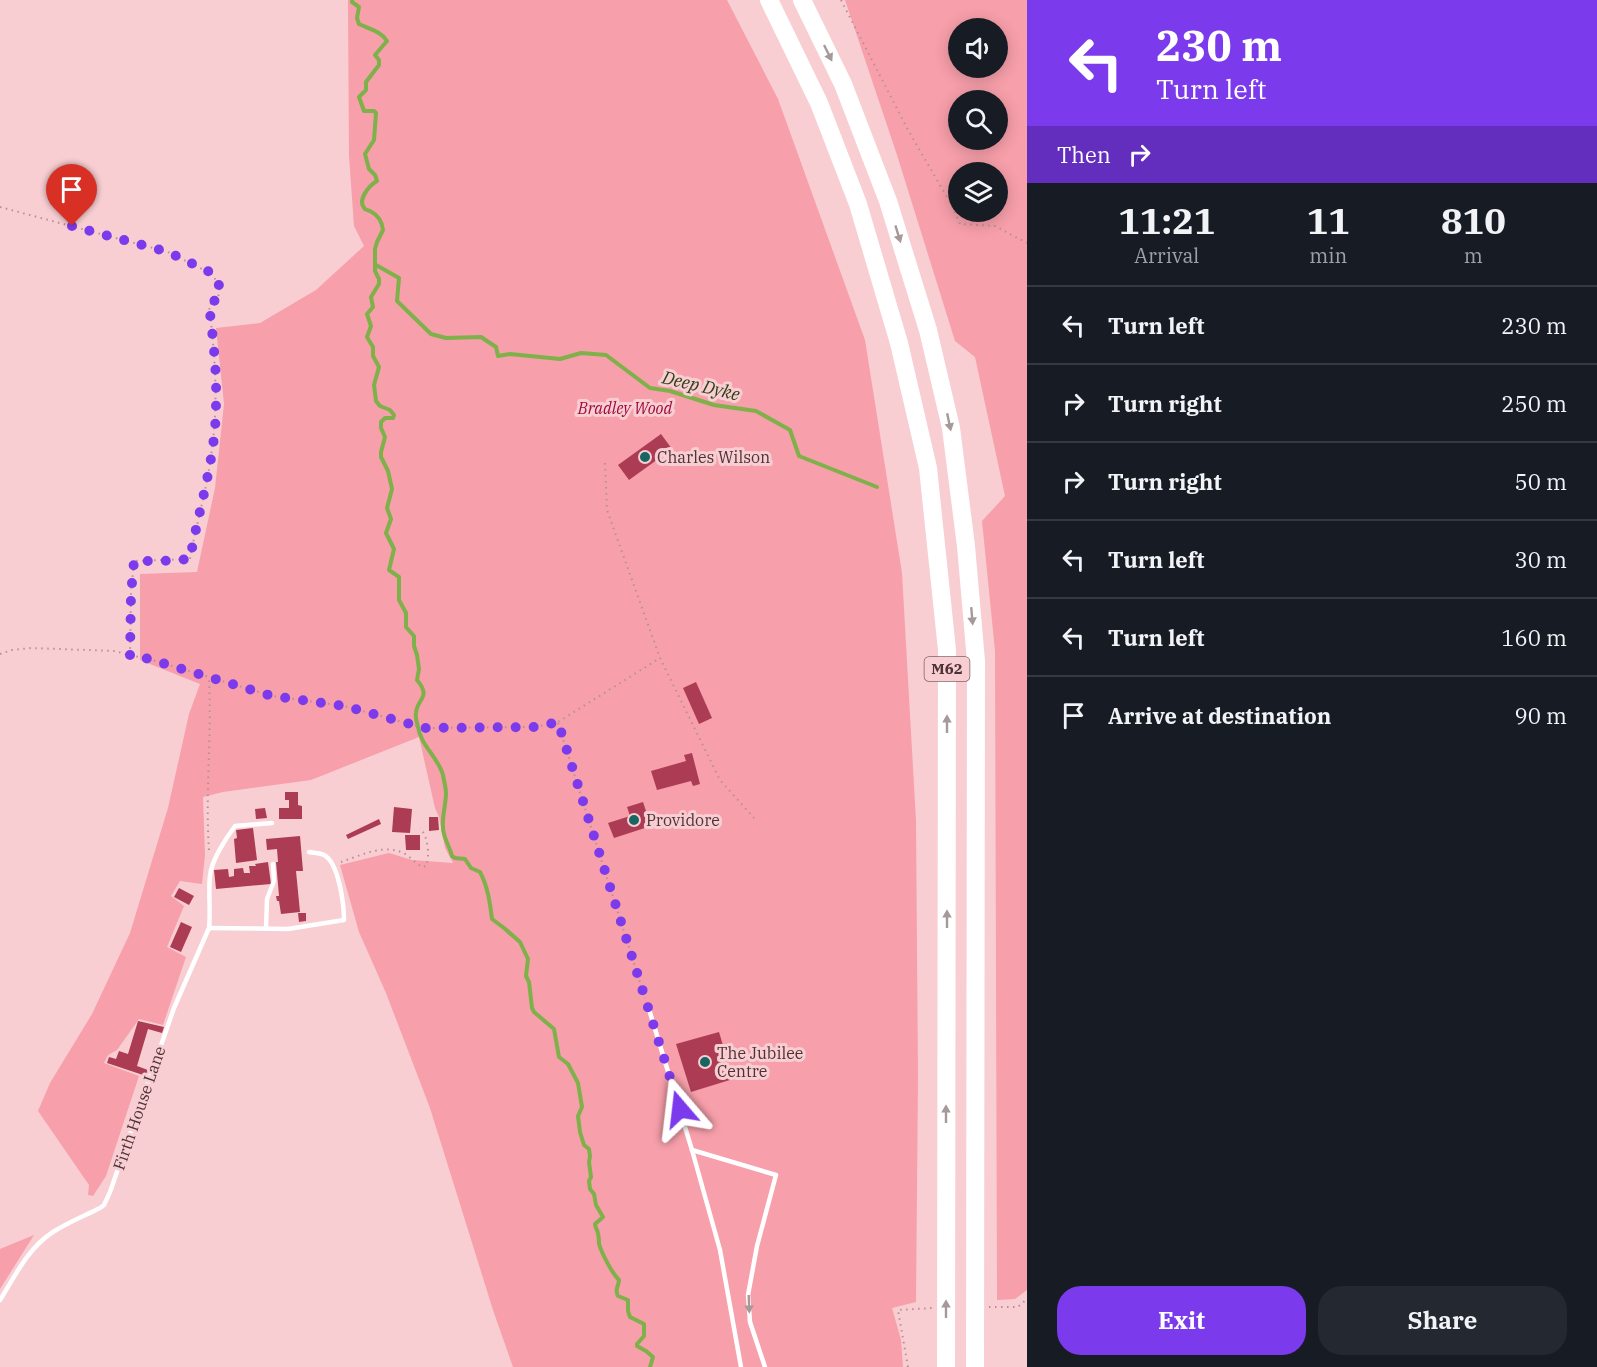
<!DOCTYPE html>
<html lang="en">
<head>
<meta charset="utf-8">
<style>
  body { margin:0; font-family:"IBM Plex Serif",serif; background:#242831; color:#f1f3f6; height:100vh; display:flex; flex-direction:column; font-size:22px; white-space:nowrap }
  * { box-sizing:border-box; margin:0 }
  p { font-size:20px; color:#9ea1a6 }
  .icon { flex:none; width:33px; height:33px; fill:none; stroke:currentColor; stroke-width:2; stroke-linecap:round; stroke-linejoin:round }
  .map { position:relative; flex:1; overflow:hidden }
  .drawer { display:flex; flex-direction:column; background:#171b24; width:570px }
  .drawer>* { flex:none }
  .banner { background:#7c3aed; color:#fff; overflow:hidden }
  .fabs { position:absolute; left:948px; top:18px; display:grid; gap:12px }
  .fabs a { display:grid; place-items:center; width:60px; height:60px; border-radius:50%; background:#171b24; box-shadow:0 3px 15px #0003; font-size:30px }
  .pin { position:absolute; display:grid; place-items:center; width:51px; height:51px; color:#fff; margin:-62px -26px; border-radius:50% 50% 50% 0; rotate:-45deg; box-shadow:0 0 6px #0007 }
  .pin .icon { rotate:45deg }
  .me { position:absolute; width:66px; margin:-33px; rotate:343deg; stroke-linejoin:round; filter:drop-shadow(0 0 4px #0008) }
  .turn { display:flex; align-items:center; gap:21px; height:126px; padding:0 30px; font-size:27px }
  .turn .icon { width:78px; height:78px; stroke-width:2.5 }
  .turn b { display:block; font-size:42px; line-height:51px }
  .then { display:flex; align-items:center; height:57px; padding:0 30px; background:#0003; gap:12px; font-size:22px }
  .eta { display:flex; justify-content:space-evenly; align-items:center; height:102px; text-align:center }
  .eta b { font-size:36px; font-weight:700; line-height:42px }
  .button { display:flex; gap:12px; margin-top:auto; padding:12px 30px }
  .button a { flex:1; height:69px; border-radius:24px; background:#7c3aed; color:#fff; font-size:24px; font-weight:700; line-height:69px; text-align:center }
  .button a+a { background:#242831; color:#f1f3f6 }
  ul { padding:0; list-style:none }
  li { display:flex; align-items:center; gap:18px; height:78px; padding:0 30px; border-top:2px solid #363941 }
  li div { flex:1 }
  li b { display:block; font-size:22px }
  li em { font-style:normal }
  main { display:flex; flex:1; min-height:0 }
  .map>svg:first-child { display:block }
  .green { fill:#f79faa; fill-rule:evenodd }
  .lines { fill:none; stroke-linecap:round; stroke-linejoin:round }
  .stream { stroke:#7eb14a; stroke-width:4 }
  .building { fill:#ab3c53 }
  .path { stroke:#b59195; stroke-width:2; stroke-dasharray:1.5 4.5; stroke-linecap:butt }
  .service { stroke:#fff; stroke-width:4.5 }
  .motorway { stroke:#fff; stroke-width:18 }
  .oneway { fill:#a6999a }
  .route { stroke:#7c3aed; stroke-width:10; stroke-dasharray:0 18 }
  .poi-dot { fill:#186663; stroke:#f8ced2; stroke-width:2 }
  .labels { text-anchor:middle; stroke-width:6; stroke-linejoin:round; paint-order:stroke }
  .shield { fill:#f8ced2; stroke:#816265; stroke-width:1.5 }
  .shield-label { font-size:15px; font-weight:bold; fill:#4e3336 }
  .park-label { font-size:16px; font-style:italic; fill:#9f0b3d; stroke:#f8ced2 }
  .poi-label { font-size:16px; fill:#4e3336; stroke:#f8ced2; text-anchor:start }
  .street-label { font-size:16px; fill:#4e3336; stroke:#f8ced2 }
  .water-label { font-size:18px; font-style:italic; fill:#2b4016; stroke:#f8ced2 }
</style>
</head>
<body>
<main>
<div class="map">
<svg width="1027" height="1367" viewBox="0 0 1027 1367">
  <rect width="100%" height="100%" fill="#f8ced2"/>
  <g class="green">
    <path d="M348,0H727L778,99L865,340L902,573L916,821L918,1077L916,1302L892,1308L901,1340L903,1367H513L493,1310L430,1108L386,993L359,932L340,865L389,853L412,860L453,863L445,848L439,817L435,808L419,737L311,780L223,792L203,797L205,855L202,884L180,881L171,896L184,906L167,947L186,957L163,1025L139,1019L117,1050L108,1055L104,1063L139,1076L106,1176L93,1196L88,1195L89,1185L38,1111L50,1083L92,1014L130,933L168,808L189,714L200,684L140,660V574L197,572L215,488L224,404L216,328L260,323L316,290L364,246L354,226L349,156Z"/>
    <path d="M845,0H1027V1290L1015,1299L997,1300L995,651L982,521L1005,496L975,357L955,341L897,155ZM958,28H998V68H958ZM958,100H998V140H958ZM958,172H998V212H958Z"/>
    <path d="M34,1235L0,1289V1249Z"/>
  </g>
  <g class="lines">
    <g class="stream">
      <path d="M352,0V2L359,7L357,18L359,24C369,29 381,31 387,41L375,55L379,60V65L366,82V90L359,97L364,111H374L376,113L374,140L365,154L369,169L375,175L377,181C370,185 356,200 365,209C366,210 368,210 370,211C378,215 382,221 383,230L377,242L375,249V271L379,279V284L371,297L373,307L367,314L371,326L367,337L373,347V356L379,367L374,385L376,401L380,406L390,410L394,415L393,418H385L381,422V428L385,437L381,452V457L388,471L392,489L387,508L391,519L386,533L394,549L389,570L399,577V600L406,613V627L414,636V646L417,655L419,669L417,680C432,698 417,698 416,713C415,717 417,723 418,727C421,746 438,757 443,775C444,781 446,788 446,793C446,807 440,821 444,834C446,842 450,848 452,856L455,858L465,859L471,868L480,872C488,887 490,903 492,919L504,928L520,942L528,959L526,976L529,982L532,1008L534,1012L554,1029L559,1057L568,1064L578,1083L582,1107L578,1116L580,1132L584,1145L589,1149L590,1156L589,1162L591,1177L589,1181L590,1189L594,1194L596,1205L603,1217L595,1224C595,1228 598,1230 598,1234C599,1237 599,1241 599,1244C602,1254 612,1273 619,1280C619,1286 614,1289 618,1296L628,1300V1311L630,1317L644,1324V1336L637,1344V1346L646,1351L653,1357L650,1367"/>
      <path d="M376,265L399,278L397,301L431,334L446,338L481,337L496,347L498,356L510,354L560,359L581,353L606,355L650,388L670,391L714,405L756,411L790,430L799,456L877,487"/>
    </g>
  </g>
  <g class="building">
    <path d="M661,434L672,449L629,480L618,465Z"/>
    <path d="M696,682L712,718L699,724L683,688Z"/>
    <path d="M692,753L700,784L693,786L691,781L657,790L651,771L686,761L684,755Z"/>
    <path d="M285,792H298V805L302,806V819H279V808H289V800H285Z"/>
    <path d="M643,802L651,826L614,838L608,823L630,816L627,807Z"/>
    <path d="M394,807L412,809L410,833L392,832Z"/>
    <path d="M265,808L267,818L256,819L255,809Z"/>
    <path d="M429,817H438L439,830L429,831Z"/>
    <path d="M379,819L381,824L348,839L346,835Z"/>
    <path d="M253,828L257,860L236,863L234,839L237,838L236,830Z"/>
    <path d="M405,835H420V850H406Z"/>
    <path d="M300,836L303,871H296L300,912L281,914L279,901H277L276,896H279L276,862H278L277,849L267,850L266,839Z"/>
    <path d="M268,862L271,884L216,889L214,870L228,869L229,877L234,876V869L243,868L244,873H250L249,866H256L255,864Z"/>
    <path d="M179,888L194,896L189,905L174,897Z"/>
    <path d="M298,913H306V921L299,922Z"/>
    <path d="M181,922L192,927L181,952L170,947Z"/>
    <path d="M138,1021L164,1027L162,1033L148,1029L137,1066L148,1070L146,1076L107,1063L109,1057L116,1059L119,1051L128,1054Z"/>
    <path d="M719,1032L733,1079L691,1092L676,1044Z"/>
  </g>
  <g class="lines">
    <g class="path">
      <path d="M841,0L908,130L951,204L960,224L995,226L1027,243"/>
      <path d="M0,207L168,252L212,274L220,287L218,298L209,305C215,355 219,405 211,455C207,490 196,524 190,559L134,561L131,593L130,656"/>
      <path d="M605,463L607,510L660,658L720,780L755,819"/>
      <path d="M0,654L12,650L31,648L116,651L130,656L142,657L272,696L344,706L425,728L535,727L558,722L660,658"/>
      <path d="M558,723L645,998"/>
      <path d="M209,850C205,793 212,736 209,679"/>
      <path d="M341,862C362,855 386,842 407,855C412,859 417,864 422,867L426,866C430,855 428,836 420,828"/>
      <path d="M989,1307H1018L1027,1299"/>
      <path d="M908,1367L898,1310L932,1308"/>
    </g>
    <g class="service">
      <path d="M209,928L288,929L344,920C344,905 339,863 324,855C320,853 314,853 309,852"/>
      <path d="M266,928L267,899L274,881L273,864"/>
      <path d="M648,1006L692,1150L720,1250L741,1367"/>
      <path d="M692,1150L776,1175L757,1246L748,1295L750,1322L765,1367"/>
      <path d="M0,1300C15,1276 28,1248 53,1232C67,1223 84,1216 100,1208L104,1205L110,1192L174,1008L209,928C211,910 208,893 210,876C211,861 226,838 235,826L272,823"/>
    </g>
    <g class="motorway">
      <path d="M769,0L819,103L858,204L899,343L928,468L947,650L946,1367"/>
      <path d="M802,0L843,84L888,201L928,330L951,428L966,546L976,661L975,1367"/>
    </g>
  </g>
  <defs><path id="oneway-solid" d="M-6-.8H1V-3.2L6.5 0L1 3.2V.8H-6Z" transform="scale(1.5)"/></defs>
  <g class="oneway">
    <use href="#oneway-solid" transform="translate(828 53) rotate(64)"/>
    <use href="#oneway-solid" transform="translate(898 234) rotate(73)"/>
    <use href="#oneway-solid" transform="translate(949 422) rotate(78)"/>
    <use href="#oneway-solid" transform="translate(972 616) rotate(85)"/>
    <use href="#oneway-solid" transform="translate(947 724) rotate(-90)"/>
    <use href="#oneway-solid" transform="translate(947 919) rotate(-90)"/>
    <use href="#oneway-solid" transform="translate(946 1114) rotate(-90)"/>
    <use href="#oneway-solid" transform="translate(749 1304) rotate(88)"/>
    <use href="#oneway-solid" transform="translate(946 1309) rotate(-90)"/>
  </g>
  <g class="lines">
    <path class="route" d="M72,226L168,252L212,273L220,287L218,298L209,305C213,338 217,371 216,405C216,457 199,508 190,559L161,561H134L131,594L130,656L142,657L272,696L344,706L425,728L535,727L558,722L680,1109"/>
  </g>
  <g class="poi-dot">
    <circle cx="645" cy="457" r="6"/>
    <circle cx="634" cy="820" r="6"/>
    <circle cx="705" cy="1062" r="6"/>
  </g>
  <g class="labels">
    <rect class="shield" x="924.5" y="657" width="45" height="24" rx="4.5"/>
    <g class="shield-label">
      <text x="947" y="674">M62</text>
    </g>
    <g class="park-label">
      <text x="625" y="414">Bradley Wood</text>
    </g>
    <g class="poi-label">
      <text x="657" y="463">Charles Wilson</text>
      <text x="646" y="826">Providore</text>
      <text x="717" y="1059">The Jubilee<tspan x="717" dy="18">Centre</tspan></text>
    </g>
    <g class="street-label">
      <text transform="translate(139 1108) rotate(-71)" y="6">Firth House Lane</text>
    </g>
    <g class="water-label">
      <text transform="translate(701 386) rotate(13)" y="6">Deep Dyke</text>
    </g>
  </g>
</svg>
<div class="fabs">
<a><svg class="icon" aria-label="sound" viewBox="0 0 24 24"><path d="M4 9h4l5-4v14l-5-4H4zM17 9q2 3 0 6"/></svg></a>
<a><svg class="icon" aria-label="search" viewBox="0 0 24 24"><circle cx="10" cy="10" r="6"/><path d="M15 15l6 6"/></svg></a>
<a><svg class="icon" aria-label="layers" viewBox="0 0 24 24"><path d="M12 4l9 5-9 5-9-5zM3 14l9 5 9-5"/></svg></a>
</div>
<div class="pin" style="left:72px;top:226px;background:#d93025"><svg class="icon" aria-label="arrive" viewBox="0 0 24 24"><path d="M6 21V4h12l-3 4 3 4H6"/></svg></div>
<svg class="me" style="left:680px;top:1109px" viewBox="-20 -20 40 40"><path d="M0-17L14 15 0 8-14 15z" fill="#7c3aed" stroke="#fff" stroke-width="4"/></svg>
</div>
<section class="drawer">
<div class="banner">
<div class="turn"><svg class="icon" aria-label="left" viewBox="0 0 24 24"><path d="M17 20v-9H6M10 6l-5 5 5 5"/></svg><div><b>230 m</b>Turn left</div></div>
<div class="then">Then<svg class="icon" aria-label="right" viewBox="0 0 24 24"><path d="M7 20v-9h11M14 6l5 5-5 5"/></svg></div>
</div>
<div class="eta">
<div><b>11:21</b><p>Arrival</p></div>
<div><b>11</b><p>min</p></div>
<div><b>810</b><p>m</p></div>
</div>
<ul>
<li><svg class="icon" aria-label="left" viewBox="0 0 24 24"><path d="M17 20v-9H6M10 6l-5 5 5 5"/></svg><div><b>Turn left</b></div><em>230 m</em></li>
<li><svg class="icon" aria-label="right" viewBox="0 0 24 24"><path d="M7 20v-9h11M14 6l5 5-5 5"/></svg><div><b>Turn right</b></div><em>250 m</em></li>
<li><svg class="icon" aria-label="right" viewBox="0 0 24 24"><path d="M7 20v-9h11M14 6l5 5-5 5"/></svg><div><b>Turn right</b></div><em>50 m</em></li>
<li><svg class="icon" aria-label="left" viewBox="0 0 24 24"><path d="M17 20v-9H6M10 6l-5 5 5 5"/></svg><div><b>Turn left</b></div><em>30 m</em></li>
<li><svg class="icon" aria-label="left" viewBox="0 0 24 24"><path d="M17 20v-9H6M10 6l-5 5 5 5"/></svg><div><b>Turn left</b></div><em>160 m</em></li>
<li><svg class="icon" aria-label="arrive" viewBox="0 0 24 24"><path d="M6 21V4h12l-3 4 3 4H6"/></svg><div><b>Arrive at destination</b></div><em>90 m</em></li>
</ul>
<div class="button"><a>Exit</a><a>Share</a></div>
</section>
</main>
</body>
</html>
